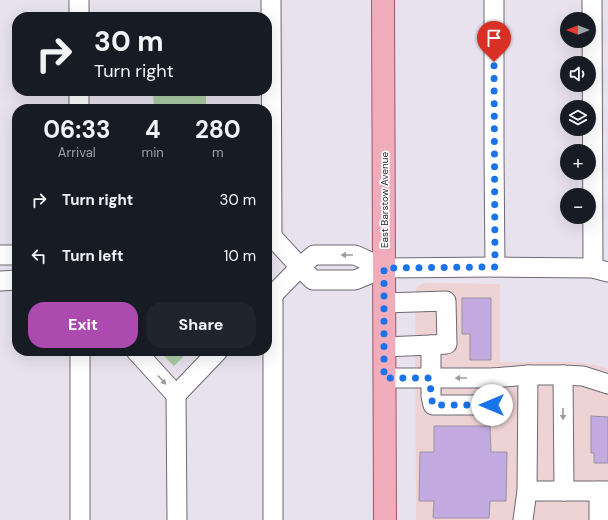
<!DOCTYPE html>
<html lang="en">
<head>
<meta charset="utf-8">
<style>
  body { margin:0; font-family:"DM Sans",sans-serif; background:#20242c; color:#f1f3f6; height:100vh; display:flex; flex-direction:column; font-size:15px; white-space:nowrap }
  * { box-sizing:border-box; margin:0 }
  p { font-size:13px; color:#9ea1a6 }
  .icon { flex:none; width:22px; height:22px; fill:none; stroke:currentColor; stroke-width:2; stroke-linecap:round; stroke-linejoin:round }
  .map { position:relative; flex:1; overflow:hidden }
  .panel { position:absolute; left:12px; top:104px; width:260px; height:252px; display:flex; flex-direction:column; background:#171b24; border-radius:16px; box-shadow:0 4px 16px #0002 }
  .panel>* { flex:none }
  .top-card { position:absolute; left:12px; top:12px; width:260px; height:84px; border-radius:16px; box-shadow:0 4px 16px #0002; background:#171b24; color:#f1f3f6; overflow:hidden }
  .needle { width:26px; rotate:270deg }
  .controls { position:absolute; left:560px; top:12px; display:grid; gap:8px }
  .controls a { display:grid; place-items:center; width:36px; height:36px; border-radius:50%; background:#171b24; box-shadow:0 4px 16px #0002; font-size:20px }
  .pin { position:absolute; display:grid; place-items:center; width:34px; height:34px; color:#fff; margin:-41px -17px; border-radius:50% 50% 50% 0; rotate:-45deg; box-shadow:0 0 4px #0007 }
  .pin .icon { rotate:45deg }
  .me { position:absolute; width:44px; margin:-22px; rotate:270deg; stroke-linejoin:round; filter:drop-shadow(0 0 3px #0008) }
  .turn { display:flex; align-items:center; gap:14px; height:84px; padding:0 16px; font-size:18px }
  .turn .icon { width:52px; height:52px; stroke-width:2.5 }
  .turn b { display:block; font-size:28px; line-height:34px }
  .eta { display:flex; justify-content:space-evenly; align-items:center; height:68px; text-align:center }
  .eta b { font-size:24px; font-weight:700; line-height:28px }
  .button { display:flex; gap:8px; margin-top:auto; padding:8px 16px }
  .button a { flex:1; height:46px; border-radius:16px; background:#ad4ab0; color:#fff; font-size:16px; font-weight:700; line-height:46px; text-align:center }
  .button a+a { background:#20242c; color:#f1f3f6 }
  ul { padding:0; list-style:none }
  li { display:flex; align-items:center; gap:12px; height:56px; padding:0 16px }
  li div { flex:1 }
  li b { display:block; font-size:15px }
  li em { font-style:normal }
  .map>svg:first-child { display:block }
  .commercial { fill:#eed3d4 }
  .green { fill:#accda5 }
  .building { fill:#c3aae0; stroke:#97919e }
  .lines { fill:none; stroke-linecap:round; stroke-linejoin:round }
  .minor-casing { stroke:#6e6975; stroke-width:21 }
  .major-casing { stroke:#a25667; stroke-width:24 }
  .minor { stroke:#fff; stroke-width:19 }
  .major { stroke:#f1acbb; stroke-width:22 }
  .oneway { fill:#9a999b }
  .route { stroke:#1a73e8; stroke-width:7; stroke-dasharray:0 12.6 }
  .labels { text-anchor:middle; stroke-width:3.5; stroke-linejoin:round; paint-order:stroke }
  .street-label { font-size:10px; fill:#1f1c21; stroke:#fff }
</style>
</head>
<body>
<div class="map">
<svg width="608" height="520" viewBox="0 0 608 520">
  <rect width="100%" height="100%" fill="#e8e2ef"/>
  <path class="commercial" d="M423,283L500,284V362H576L595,365L608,369V520H416L415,292L417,286Z"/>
  <g class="green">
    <path d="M153,91H206V109H154Z"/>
    <path d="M159,351H189L174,366Z"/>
  </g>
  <g class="building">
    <path d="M462,298H491V360H470V334H462Z"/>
    <path d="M591,416L608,417V463H594V453H591Z"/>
    <path d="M434,426H490L491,452H507L506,501H490L489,518H433L434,501H419L420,452H434Z"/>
  </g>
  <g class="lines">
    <g class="minor-casing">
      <g id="minor">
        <path d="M79,0V17"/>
        <path d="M271,0L272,236"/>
        <path d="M494,0V154L495,267"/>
        <path d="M592,0L593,268"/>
        <path d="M79,91V109"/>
        <path d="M267,231L300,267L267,301"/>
        <path d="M0,255H17"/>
        <path d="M384,268L355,255H314L300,267L313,280H355L384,268L495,267L593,268L608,272"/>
        <path d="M0,281L17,280"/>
        <path d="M273,295V520"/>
        <path d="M384,303L446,301L447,344L431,345"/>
        <path d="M384,347L431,345V396L433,405H492L493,378"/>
        <path d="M136,351L176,395L218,351"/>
        <path d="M563,375L564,491"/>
        <path d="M384,378H493L528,375"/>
        <path d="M608,384L583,376L563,375H528L527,491H608"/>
        <path d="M176,395L177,520"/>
        <path d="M599,491V520"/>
        <path d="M80,520V351"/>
        <path d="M523,520L527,491"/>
      </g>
    </g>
    <g class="major-casing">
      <path id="major" d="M383,0L385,520"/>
    </g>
    <use href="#minor" class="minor"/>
    <use href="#major" class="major"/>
  </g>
  <defs><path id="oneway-solid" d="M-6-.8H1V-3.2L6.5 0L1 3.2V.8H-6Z"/></defs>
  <g class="oneway">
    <use href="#oneway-solid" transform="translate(347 255) rotate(180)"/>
    <use href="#oneway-solid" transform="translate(461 378) rotate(-180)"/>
    <use href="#oneway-solid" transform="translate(162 380) rotate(48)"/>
    <use href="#oneway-solid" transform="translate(563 414) rotate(90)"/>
  </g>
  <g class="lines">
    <path class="route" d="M492,405H433L431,396L430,378H384V268L495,267L494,62"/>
  </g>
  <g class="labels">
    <g class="street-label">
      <text transform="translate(384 200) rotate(-90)" y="4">East Barstow Avenue</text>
    </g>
  </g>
</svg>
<div class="controls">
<a><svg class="needle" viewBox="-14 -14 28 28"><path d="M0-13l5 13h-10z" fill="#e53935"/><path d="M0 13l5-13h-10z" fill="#9ea1a6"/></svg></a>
<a><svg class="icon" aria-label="sound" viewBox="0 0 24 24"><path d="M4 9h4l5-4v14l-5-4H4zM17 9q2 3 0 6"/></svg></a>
<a><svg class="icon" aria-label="layers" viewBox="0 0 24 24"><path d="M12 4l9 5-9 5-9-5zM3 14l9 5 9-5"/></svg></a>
<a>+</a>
<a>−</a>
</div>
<div class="pin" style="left:494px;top:62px;background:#d93025"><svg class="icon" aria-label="arrive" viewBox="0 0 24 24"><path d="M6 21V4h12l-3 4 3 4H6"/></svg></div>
<svg class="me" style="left:492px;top:405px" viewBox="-20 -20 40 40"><circle r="19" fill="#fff"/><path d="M0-13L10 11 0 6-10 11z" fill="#1a73e8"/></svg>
<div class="top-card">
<div class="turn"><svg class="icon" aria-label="right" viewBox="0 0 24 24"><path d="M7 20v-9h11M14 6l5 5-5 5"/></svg><div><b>30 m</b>Turn right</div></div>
</div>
<section class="panel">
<div class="eta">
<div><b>06:33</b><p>Arrival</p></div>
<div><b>4</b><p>min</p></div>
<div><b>280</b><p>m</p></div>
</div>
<ul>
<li><svg class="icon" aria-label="right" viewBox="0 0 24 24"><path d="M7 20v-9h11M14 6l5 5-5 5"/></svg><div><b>Turn right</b></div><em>30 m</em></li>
<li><svg class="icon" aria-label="left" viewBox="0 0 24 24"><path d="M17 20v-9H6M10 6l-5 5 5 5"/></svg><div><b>Turn left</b></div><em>10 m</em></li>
</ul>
<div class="button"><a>Exit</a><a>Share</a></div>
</section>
</div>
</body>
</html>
